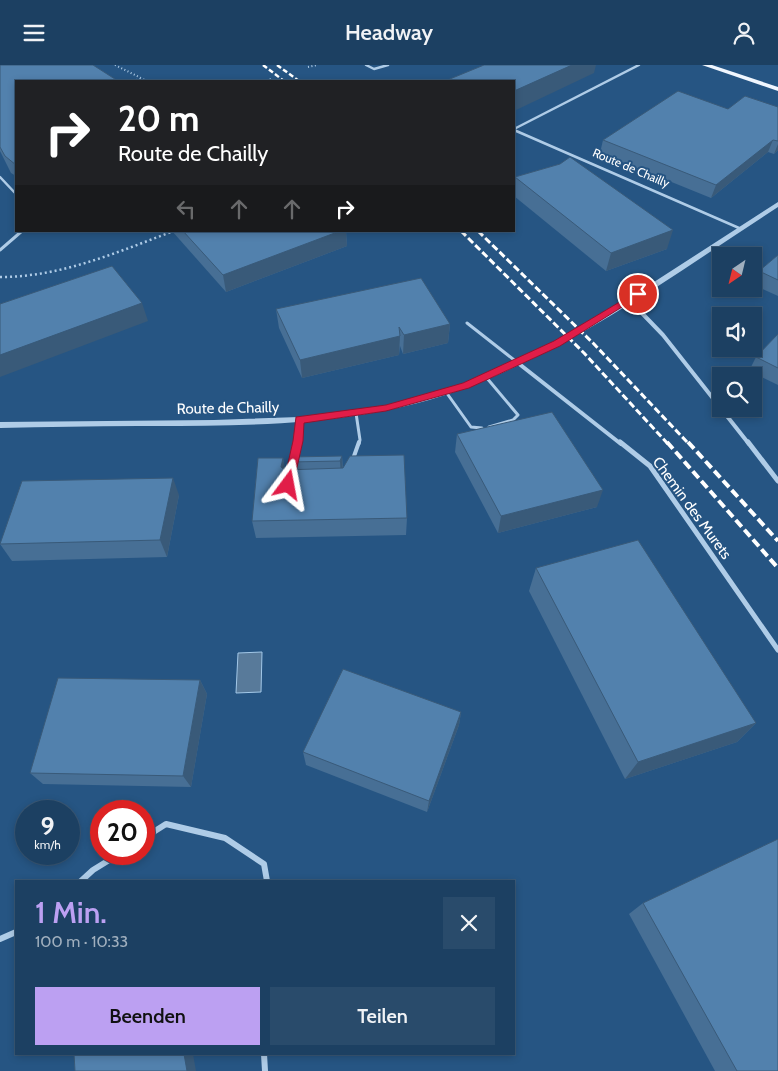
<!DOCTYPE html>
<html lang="de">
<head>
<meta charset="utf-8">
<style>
  body { margin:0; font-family:Cabin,sans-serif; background:#294b6b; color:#f1f3f6; height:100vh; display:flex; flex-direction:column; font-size:19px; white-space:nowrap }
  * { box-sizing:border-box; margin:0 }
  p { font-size:16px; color:#a0afbe }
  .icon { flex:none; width:28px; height:28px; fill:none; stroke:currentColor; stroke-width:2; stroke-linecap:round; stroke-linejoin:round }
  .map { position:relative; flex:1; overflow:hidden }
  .details { position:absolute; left:15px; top:815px; width:500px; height:175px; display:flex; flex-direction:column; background:#1c4062; border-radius:0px; box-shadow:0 2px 8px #0003,0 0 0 1px #3a5977 }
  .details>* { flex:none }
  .hud { position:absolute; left:15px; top:15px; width:500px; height:152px; border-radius:0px; box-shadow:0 2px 8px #0003,0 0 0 1px #3a5977; background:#202124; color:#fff; overflow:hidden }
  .needle { width:32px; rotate:215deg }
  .fabs { position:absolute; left:712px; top:182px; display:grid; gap:10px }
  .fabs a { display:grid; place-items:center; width:50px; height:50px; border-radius:0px; background:#1c4062; box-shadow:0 2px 8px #0003,0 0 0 1px #3a5977; font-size:25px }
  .speed { position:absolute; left:15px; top:735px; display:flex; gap:10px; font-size:25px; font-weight:700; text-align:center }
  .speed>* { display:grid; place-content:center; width:65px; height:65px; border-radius:50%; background:#1c4062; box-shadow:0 2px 8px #0003,0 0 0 1px #3a5977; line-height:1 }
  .speed small { font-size:12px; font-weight:400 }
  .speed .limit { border:8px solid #d22; background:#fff; color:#111 }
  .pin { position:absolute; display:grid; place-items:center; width:42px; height:42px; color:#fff; margin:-21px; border:2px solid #fff; border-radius:50%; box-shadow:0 1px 5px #0007 }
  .me { position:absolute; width:55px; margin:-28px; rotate:13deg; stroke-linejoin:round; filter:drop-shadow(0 0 4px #0008) }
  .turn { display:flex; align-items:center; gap:18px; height:105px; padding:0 20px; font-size:22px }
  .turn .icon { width:65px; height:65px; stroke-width:2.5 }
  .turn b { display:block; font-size:35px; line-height:42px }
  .lanes { display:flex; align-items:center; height:48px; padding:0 20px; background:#0003; justify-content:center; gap:25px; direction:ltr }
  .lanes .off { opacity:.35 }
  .round { display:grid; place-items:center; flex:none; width:52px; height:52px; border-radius:0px; background:#294b6b }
  .headline { display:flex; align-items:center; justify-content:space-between; height:85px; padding:0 20px }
  h1 { font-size:30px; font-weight:600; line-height:38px; color:#bca0f2 }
  .cta { display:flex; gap:10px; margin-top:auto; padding:10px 20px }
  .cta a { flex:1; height:58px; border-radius:0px; background:#bca0f2; color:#111; font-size:20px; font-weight:600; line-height:58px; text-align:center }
  .cta a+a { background:#294b6b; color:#f1f3f6 }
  header { display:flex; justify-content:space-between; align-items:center; height:65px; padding:0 20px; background:#1c4062; font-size:22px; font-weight:600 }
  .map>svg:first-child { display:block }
  .water { fill:#587a9a; stroke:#a3c8e8 }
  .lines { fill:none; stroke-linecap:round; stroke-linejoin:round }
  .path-far1 { stroke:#afcce7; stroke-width:2; stroke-dasharray:1 2.5; stroke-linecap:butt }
  .path { stroke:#afcce7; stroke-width:2.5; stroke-dasharray:2 3; stroke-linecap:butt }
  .service-far2 { stroke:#afcce7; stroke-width:2.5 }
  .service-far1 { stroke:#afcce7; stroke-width:3 }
  .service { stroke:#afcce7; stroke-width:4 }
  .minor-far2 { stroke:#afcce7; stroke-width:4 }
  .minor-far1 { stroke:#afcce7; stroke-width:5 }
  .minor { stroke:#afcce7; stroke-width:6 }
  .tertiary { fill:#afcce7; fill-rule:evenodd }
  .primary { fill:#f0f6fe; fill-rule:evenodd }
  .rail-far2 { stroke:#fff; stroke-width:2.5; stroke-dasharray:5 2.5; stroke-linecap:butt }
  .rail-far1 { stroke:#fff; stroke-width:3; stroke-dasharray:7 3; stroke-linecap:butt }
  .rail { stroke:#fff; stroke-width:4; stroke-dasharray:9 4; stroke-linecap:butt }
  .wall { fill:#476f95 }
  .shaded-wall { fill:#395a79 }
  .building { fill:#5281ad; stroke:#395a79 }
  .route { fill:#e11d48; stroke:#92132f }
  .labels { text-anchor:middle; stroke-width:4; stroke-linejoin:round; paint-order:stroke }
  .far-street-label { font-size:12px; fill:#fff; stroke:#265583 }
  .street-label { font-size:15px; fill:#fff; stroke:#265583 }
</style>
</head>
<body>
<header><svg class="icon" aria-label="menu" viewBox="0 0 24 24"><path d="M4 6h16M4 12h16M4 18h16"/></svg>Headway<svg class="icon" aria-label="person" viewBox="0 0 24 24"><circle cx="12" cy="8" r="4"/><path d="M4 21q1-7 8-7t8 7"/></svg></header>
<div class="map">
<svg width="778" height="1006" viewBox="0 0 778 1006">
  <rect width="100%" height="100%" fill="#265583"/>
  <path class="water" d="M262,587L261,627L236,628L238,588Z"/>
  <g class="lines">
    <g class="path-far1">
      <path d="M115,0L147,16"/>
      <path d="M308,2L317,0"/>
      <path d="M133,16L143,13"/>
      <path d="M263,16L271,14"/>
    </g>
    <path class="path" d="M0,212C62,212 117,187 174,166"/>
    <g class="service-far2">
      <path d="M366,0L374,4L388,0"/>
      <path d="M514,64L639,0"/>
      <path d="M514,65L739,163"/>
      <path d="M0,112L16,129"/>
    </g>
    <g class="service-far1">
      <path d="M0,185L22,166"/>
      <path d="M467,258L518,298"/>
      <path d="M486,312L518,350L513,355L489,362"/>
      <path d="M446,327L471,362L482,363"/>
      <path d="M356,348L360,375L359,379"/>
      <path d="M297,379L299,355"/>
    </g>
    <g class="service">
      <path d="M353,394L359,377"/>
      <path d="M293,397L298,377"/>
    </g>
    <g class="minor-far2">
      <path d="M627,236L636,242L663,270L749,379"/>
      <path d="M518,298L621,379"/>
    </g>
    <g class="minor-far1">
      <path d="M620,377L650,401L778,585"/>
      <path d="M748,377L778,416"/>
    </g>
    <g class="minor">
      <path d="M144,773L166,759L225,773L264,799L267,816"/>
      <path d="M81,816L93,805L119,789"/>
      <path d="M0,874L16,867"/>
      <path d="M264,989L265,1006"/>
    </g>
    <path class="tertiary" d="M778,137V142C678,207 580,279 468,322C363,362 248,361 138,361C92,361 46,362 0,363V357L214,355L299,352L341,348L382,341L422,332L461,319L503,302L544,283L623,237Z"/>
    <path class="primary" d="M702,0H712L778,22V26Z"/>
    <g class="rail-far2">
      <path d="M263,0L284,16"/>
      <path d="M277,0L299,16"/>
    </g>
    <g class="rail-far1">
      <path d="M461,166L584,288L668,379"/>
      <path d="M478,166L594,279L689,379"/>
    </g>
    <g class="rail">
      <path d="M667,377L778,503"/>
      <path d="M688,377L778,476"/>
    </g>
  </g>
  <g class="wall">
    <path d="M0,0L16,16V111L11,108L0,86Z"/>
    <path d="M778,42V85L774,89L768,87L711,133L600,88L603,75L728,44Z"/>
    <path d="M560,99L667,184L606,206L514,131L515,112Z"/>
    <path d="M172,166H346L347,181L226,227Z"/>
    <path d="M778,190V231L754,220L759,206Z"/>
    <path d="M276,244L450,259L448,278L403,289L400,281L399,290L302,313L279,263Z"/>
    <path d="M778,269V320L749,306L756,292Z"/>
    <path d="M457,369L597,442L498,468L455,387Z"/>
    <path d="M342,391L343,403L407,453L406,470L256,473L252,456L283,393L285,405H291L290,397Z"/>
    <path d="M179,430L167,492L12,496L0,479Z"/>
    <path d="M536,503L756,658L737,677L625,714L529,526Z"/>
    <path d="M200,615L207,629L191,722L43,719L30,708Z"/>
    <path d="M461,647L459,660L427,747L306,700L303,687Z"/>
    <path d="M643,838L778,1006H715L629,849Z"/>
  </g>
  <g class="shaded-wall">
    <path d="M572,0H596L594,8L514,46V26Z"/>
    <path d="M773,75L768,87L711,133L716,120Z"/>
    <path d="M778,79V85L774,89Z"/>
    <path d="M673,165L667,184L606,206L611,188Z"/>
    <path d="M340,166H346L347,181L226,227L223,210Z"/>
    <path d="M142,238L148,256L0,312V290Z"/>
    <path d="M450,259L448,278L403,289L404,270Z"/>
    <path d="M400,271L399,290L302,313L300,295Z"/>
    <path d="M342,391L343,409L341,413L340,396Z"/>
    <path d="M283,393L286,410L281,402Z"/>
    <path d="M173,413L179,430L167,492L160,475Z"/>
    <path d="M603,425L597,442L498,468L501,451Z"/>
    <path d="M200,615L207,629L191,722L183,711Z"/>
    <path d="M461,647L459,660L427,747L429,736Z"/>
    <path d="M756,658L737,677L625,714L638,697Z"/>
    <path d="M184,989H193L196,1006H187Z"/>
  </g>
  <g class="building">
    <path d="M0,0H93L118,16H16V100L5,91L0,82Z"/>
    <path d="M484,0H572L514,26V16H445Z"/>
    <path d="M678,26L728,44L745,31L778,42V76L773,75L716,120L603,75Z"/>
    <path d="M570,92L673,165L611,188L515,112L560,99Z"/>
    <path d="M183,166H340L223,210Z"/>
    <path d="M778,190V215L759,206Z"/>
    <path d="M112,201L142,238L0,290V239Z"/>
    <path d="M421,213L450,259L404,270L399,262L400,271L300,295L276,244Z"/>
    <path d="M778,269V303L756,292Z"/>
    <path d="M552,347L603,425L501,451L457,369Z"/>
    <path d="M404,390L407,453L252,456L258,393H283L281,402L285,405L343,403L350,391Z"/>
    <path d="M342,391L340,396L290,397L291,392Z"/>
    <path d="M173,413L160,475L0,479L22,416Z"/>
    <path d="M638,475L756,658L638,697L536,503Z"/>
    <path d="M343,604L461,647L429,736L303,687Z"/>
    <path d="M58,613L200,615L183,711L30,708Z"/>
    <path d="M778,774V1006H737L643,838Z"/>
    <path d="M74,989H184L187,1006H75Z"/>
  </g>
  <path class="route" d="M638,226L641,227V230L560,281L469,323L386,346L304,358L303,376L293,420L288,423L284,422L283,420L293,376L296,352L386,340L463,318L554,276Z"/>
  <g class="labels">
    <g class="far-street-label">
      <text transform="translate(631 103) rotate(23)" y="4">Route de Chailly</text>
    </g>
    <g class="street-label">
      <text transform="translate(228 343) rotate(-1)" y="5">Route de Chailly</text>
      <text transform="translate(692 443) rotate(54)" y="5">Chemin des Murets</text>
    </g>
  </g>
</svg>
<div class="fabs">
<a><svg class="needle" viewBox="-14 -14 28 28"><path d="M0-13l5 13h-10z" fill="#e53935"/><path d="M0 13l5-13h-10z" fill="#a0afbe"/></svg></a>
<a><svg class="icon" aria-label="sound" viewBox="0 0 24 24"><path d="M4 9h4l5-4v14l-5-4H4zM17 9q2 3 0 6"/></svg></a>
<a><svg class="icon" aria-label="search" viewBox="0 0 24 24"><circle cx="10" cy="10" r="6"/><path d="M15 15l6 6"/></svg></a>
</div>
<div class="speed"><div>9<small>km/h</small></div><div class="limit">20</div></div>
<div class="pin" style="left:638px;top:229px;background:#d93025"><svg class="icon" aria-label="arrive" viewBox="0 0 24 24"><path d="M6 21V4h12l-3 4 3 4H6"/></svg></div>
<svg class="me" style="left:288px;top:420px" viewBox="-20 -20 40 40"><path d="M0-17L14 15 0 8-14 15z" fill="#e11d48" stroke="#fff" stroke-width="4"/></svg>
<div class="hud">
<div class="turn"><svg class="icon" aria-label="right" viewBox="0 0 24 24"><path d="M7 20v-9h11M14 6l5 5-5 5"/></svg><div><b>20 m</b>Route de Chailly</div></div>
<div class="lanes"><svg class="icon off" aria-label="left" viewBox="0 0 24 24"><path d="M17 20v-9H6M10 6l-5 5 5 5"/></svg><svg class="icon off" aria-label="ahead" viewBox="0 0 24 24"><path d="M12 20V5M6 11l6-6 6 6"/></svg><svg class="icon off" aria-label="ahead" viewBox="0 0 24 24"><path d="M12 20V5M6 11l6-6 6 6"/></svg><svg class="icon" aria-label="right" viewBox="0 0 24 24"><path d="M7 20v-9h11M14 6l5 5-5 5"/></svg></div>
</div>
<section class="details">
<div class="headline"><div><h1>1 Min.</h1><p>100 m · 10:33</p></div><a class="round"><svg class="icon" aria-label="close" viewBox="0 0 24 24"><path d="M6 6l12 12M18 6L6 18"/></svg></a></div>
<div class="cta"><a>Beenden</a><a>Teilen</a></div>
</section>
</div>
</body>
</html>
